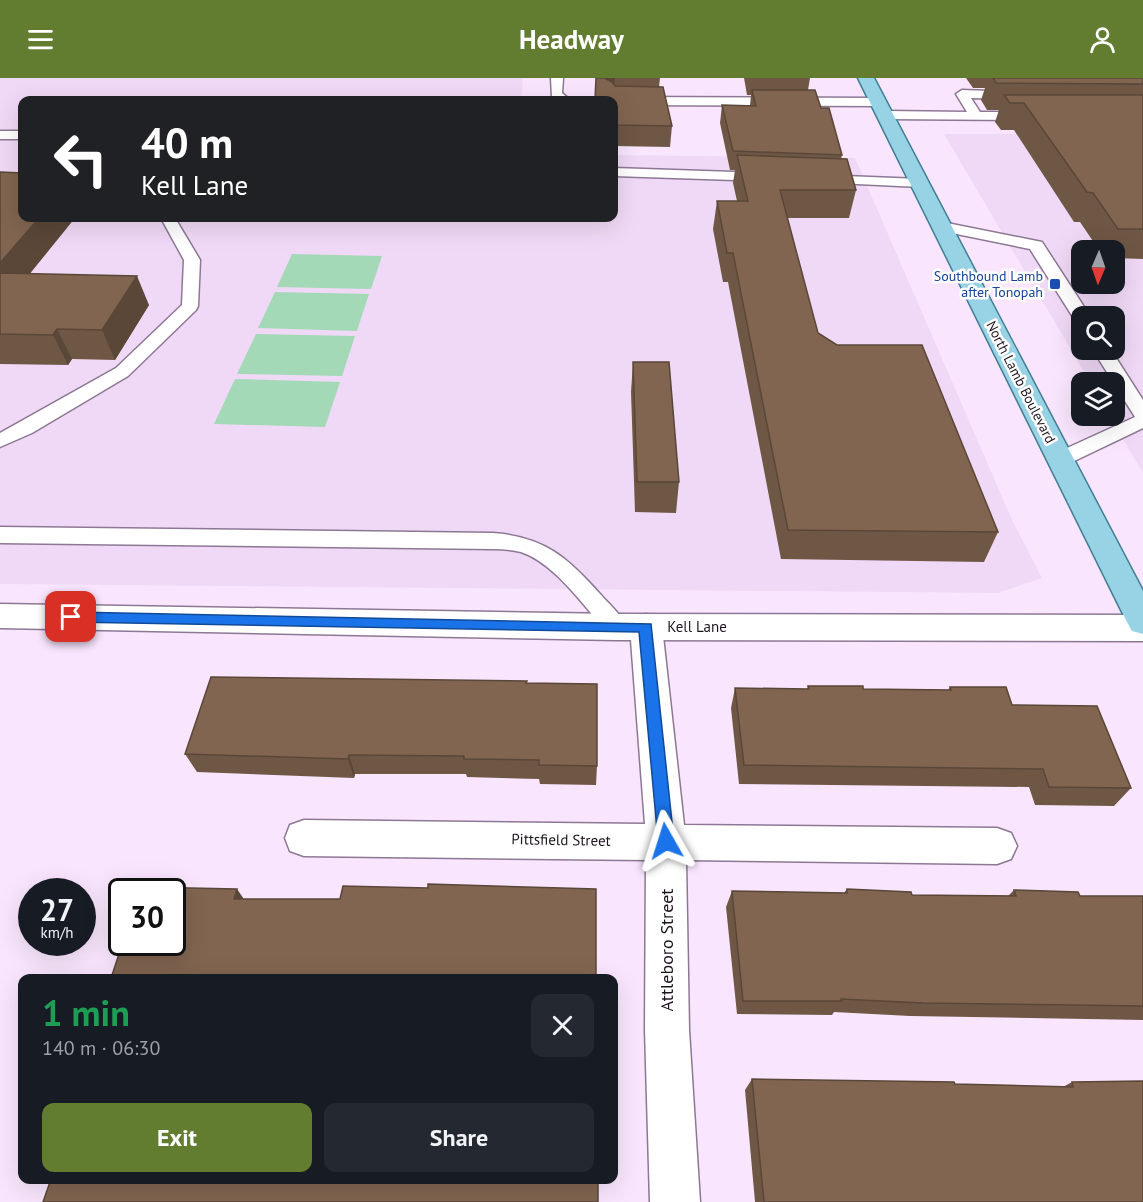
<!DOCTYPE html>
<html lang="en">
<head>
<meta charset="utf-8">
<style>
  body { margin:0; font-family:"PT Sans",sans-serif; background:#242831; color:#f1f3f6; height:100vh; display:flex; flex-direction:column; font-size:22px; white-space:nowrap }
  * { box-sizing:border-box; margin:0 }
  p { font-size:20px; color:#9ea1a6 }
  .icon { flex:none; width:33px; height:33px; fill:none; stroke:currentColor; stroke-width:2; stroke-linecap:round; stroke-linejoin:round }
  .map { position:relative; flex:1; overflow:hidden }
  .details { position:absolute; left:18px; top:896px; width:600px; height:210px; display:flex; flex-direction:column; background:#171b24; border-radius:12px; box-shadow:0 6px 24px #0002 }
  .details>* { flex:none }
  .banner { position:absolute; left:18px; top:18px; width:600px; height:126px; border-radius:12px; box-shadow:0 6px 24px #0002; background:#202124; color:#fff; overflow:hidden }
  .needle { width:39px; rotate:182deg }
  .controls { position:absolute; left:1071px; top:162px; display:grid; gap:12px }
  .controls a { display:grid; place-items:center; width:54px; height:54px; border-radius:12px; background:#171b24; box-shadow:0 6px 24px #0002; font-size:30px }
  .speed { position:absolute; left:18px; top:800px; display:flex; gap:12px; font-size:30px; font-weight:700; text-align:center }
  .speed>* { display:grid; place-content:center; width:78px; height:78px; border-radius:50%; background:#171b24; box-shadow:0 6px 24px #0002; line-height:1 }
  .speed small { font-size:15px; font-weight:400 }
  .speed .limit { border:3px solid #111; border-radius:9px; background:#fff; color:#111 }
  .pin { position:absolute; display:grid; place-items:center; width:51px; height:51px; color:#fff; margin:-26px; border-radius:12px; box-shadow:0 3px 9px #0006 }
  .me { position:absolute; width:66px; margin:-33px; rotate:354deg; stroke-linejoin:round; filter:drop-shadow(0 0 4px #0008) }
  .turn { display:flex; align-items:center; gap:21px; height:126px; padding:0 24px; font-size:27px }
  .turn .icon { width:78px; height:78px; stroke-width:2.5 }
  .turn b { display:block; font-size:42px; line-height:51px }
  .round { display:grid; place-items:center; flex:none; width:63px; height:63px; border-radius:12px; background:#242831 }
  .head { display:flex; align-items:center; justify-content:space-between; height:102px; padding:0 24px }
  h1 { font-size:36px; font-weight:600; line-height:45px; color:#1e9e55 }
  .cta { display:flex; gap:12px; margin-top:auto; padding:12px 24px }
  .cta a { flex:1; height:69px; border-radius:12px; background:#637d30; color:#fff; font-size:24px; font-weight:600; line-height:69px; text-align:center }
  .cta a+a { background:#242831; color:#f1f3f6 }
  header { display:flex; justify-content:space-between; align-items:center; height:78px; padding:0 24px; background:#637d30; color:#fff; font-size:27px; font-weight:600 }
  .map>svg:first-child { display:block }
  .built { fill:#f0d9f6; fill-rule:evenodd }
  .green { fill:#a3d9b7 }
  .lines { fill:none; stroke-linecap:round; stroke-linejoin:round }
  .lane-casing { stroke:#8d7893; stroke-width:3 }
  .street-casing { stroke:#8d7893; stroke-width:3 }
  .secondary-casing { stroke:#8d7893; stroke-width:3 }
  .primary-casing { stroke:#417e94; stroke-width:3 }
  .lane { fill:#fff; fill-rule:evenodd }
  .street { fill:#fff; fill-rule:evenodd }
  .secondary { fill:#fff; fill-rule:evenodd }
  .primary { fill:#98d3e5; fill-rule:evenodd }
  .wall { fill:#6f5745 }
  .shaded-wall { fill:#5a4738 }
  .building { fill:#816550; stroke:#5a4738; stroke-width:1.5 }
  .route { fill:#1a73e8; stroke:#114b97; stroke-width:1.5 }
  .transit-dot { fill:#1a4fb4; stroke:#fff; stroke-width:2 }
  .labels { text-anchor:middle; stroke-width:5; stroke-linejoin:round; paint-order:stroke }
  .far-transit-label { font-size:14px; fill:#164399; stroke:#fff; text-anchor:end }
  .far-street-label { font-size:14px; fill:#1e1520; stroke:#fff }
  .street-label { font-size:15px; fill:#1e1520; stroke:#fff }
  .near-street-label { font-size:18px; fill:#1e1520; stroke:#fff }
</style>
</head>
<body>
<header><svg class="icon" aria-label="menu" viewBox="0 0 24 24"><path d="M4 6h16M4 12h16M4 18h16"/></svg>Headway<svg class="icon" aria-label="person" viewBox="0 0 24 24"><circle cx="12" cy="8" r="4"/><path d="M4 21q1-7 8-7t8 7"/></svg></header>
<div class="map">
<svg width="1143" height="1124" viewBox="0 0 1143 1124">
  <rect width="100%" height="100%" fill="#f9e6fe"/>
  <g class="built">
    <path d="M0,0H523L521,22H22V140H614V77L855,80L1013,444L1042,500L998,515L0,506Z"/>
    <path d="M1143,55V395L1109,338H1114V304H1090L944,56ZM1082,172H1114V206H1082ZM1082,238H1114V272H1082Z"/>
  </g>
  <g class="green">
    <path d="M292,176L382,178L371,211L277,209Z"/>
    <path d="M275,214L369,216L357,253L258,250Z"/>
    <path d="M256,256L355,258L342,298L237,296Z"/>
    <path d="M235,301L340,304L325,349L214,346Z"/>
  </g>
  <g class="lines">
    <g class="lane-casing">
      <g id="lane">
        <path d="M551,0H563L562,15L570,22H557L552,19Z"/>
        <path d="M962,12L1019,14L1021,17L1019,20L1015,21L971,20L980,34H1031L1037,38L1031,42L886,41L880,37L886,33L967,34L956,16Z"/>
        <path d="M614,19L879,20L885,24L879,28L614,27V22H608Z"/>
        <rect x="0" y="53" width="22" height="8"/>
        <path d="M614,90L767,95L774,99L767,103L614,98Z"/>
        <path d="M820,97L920,101L927,105L920,109L815,104L813,101L815,98Z"/>
        <path d="M161,140H175L200,182L198,228L196,232L128,298L32,355L0,369V355L116,290L182,227L184,182Z"/>
        <path d="M942,144L1042,164L1090,238H1082V245L1076,244L1030,171L937,152L934,149Z"/>
        <path d="M1093,272H1111L1143,322V350L1068,386L1061,388L1054,386L1051,381L1054,376L1135,339Z"/>
        <path d="M0,449L493,455C545,459 568,480 601,517C610,527 621,537 628,549L624,555L616,558L608,555C585,530 555,485 521,474C512,472 502,471 493,471L0,465Z"/>
      </g>
    </g>
    <g class="street-casing">
      <path id="street" d="M646,536L658,540L662,549L684,747L997,750L1011,755L1017,768L1011,781L997,786L686,782L689,952L700,1124H650L645,952L646,782L304,778L290,773L285,760L290,747L304,742L645,746L630,549L634,540Z"/>
    </g>
    <g class="secondary-casing">
      <path id="secondary" d="M0,526L616,536L1143,537V563L616,562L0,550Z"/>
    </g>
    <g class="primary-casing">
      <path id="primary" d="M858,0H874L1143,513V556L1132,553L1127,544Z"/>
    </g>
    <use href="#lane" class="lane"/>
    <use href="#street" class="street"/>
    <use href="#secondary" class="secondary"/>
    <use href="#primary" class="primary"/>
  </g>
  <g class="wall">
    <path d="M596,0H660L659,9L672,48L670,69L614,68V22Z"/>
    <path d="M744,0H810L808,12L821,30L842,77L841,81L856,112L849,140H787L818,255L998,454L984,484L781,481L728,204H723L713,151L717,123H737L733,105L735,92H730L720,45L722,27L750,28L751,17H747Z"/>
    <path d="M966,0H1143V181L1114,180V172H1099L1080,144H1074L1014,52H1001L995,44L999,32H987L981,22L985,10H973Z"/>
    <path d="M0,94L30,195L149,227L115,282L72,281L68,287L0,286Z"/>
    <path d="M633,284L679,404L676,435L635,434L631,314Z"/>
    <path d="M527,605L597,688L596,707L540,706L539,701L467,699L466,696H355L354,700L197,694L185,676Z"/>
    <path d="M808,608L863,611L948,612L950,609L1012,627L1131,710L1114,728L1035,727L1029,709L739,706L731,630L735,610L807,611Z"/>
    <path d="M847,811L912,817L1008,818L1014,812L1080,818H1143V942L910,938L834,934L832,937L737,936L726,829L732,813L844,815Z"/>
    <path d="M752,1001L1063,1009L1072,1004L1143,1124H755L745,1012Z"/>
  </g>
  <g class="shaded-wall">
    <path d="M608,0H615L614,17L606,1Z"/>
    <path d="M39,140H75L7,224L0,210V185Z"/>
    <path d="M137,198L149,227L115,282L102,252Z"/>
    <path d="M57,251L72,281L68,287L53,257Z"/>
    <path d="M349,677L355,696L354,700L348,681Z"/>
    <path d="M237,811L248,827L234,821Z"/>
  </g>
  <g class="building">
    <path d="M596,0H608L606,1L612,4L615,8L663,9L672,48L614,47V22H595Z"/>
    <path d="M993,0H1143V6L996,5Z"/>
    <path d="M752,12H815L821,30H829L842,77L733,73L722,27L756,28Z"/>
    <path d="M1004,17H1143V151H1118L1093,115L1087,114L1024,25H1010Z"/>
    <path d="M737,77L847,81L856,112H780L818,255L837,267H922L998,454L788,452L733,175H727L717,123H748Z"/>
    <path d="M0,94L22,95V140H39L0,185Z"/>
    <path d="M0,195L137,198L102,252L57,251L53,257L0,256Z"/>
    <path d="M633,284H669L679,404H637Z"/>
    <path d="M211,599L527,603L526,605L597,606V688L539,687V682L464,681V678L349,677L348,681L185,676Z"/>
    <path d="M808,608H863V611L951,612L950,609H1006L1012,627L1097,628L1131,710L1049,709L1043,691L744,687L735,610L809,611Z"/>
    <path d="M428,806L596,811V900H111L123,864H172V813H141L142,809L237,811L234,821H340L343,808L428,810Z"/>
    <path d="M847,811L911,814L912,817L1016,818L1014,812L1078,814L1080,818H1143V928L923,925L841,921L842,923H743L732,813L847,815Z"/>
    <path d="M752,1001L954,1004L955,1006L1073,1009L1072,1004L1143,1003V1124H764Z"/>
    <path d="M51,1101H598V1124H43Z"/>
  </g>
  <path class="route" d="M71,534L651,546L674,763L672,768L666,771L661,768L658,763L639,554L71,544L64,539Z"/>
  <rect class="transit-dot" x="1049" y="200" width="12" height="12" rx="3"/>
  <g class="labels">
    <g class="far-transit-label">
      <text x="1043" y="203">Southbound Lamb<tspan x="1043" dy="16">after Tonopah</tspan></text>
    </g>
    <g class="far-street-label">
      <text transform="translate(1021 304) rotate(63)" y="5">North Lamb Boulevard</text>
    </g>
    <g class="street-label">
      <text x="697" y="554">Kell Lane</text>
      <text transform="translate(561 762) rotate(1)" y="5">Pittsfield Street</text>
    </g>
    <g class="near-street-label">
      <text transform="translate(667 872) rotate(-90)" y="6">Attleboro Street</text>
    </g>
  </g>
</svg>
<div class="controls">
<a><svg class="needle" viewBox="-14 -14 28 28"><path d="M0-13l5 13h-10z" fill="#e53935"/><path d="M0 13l5-13h-10z" fill="#9ea1a6"/></svg></a>
<a><svg class="icon" aria-label="search" viewBox="0 0 24 24"><circle cx="10" cy="10" r="6"/><path d="M15 15l6 6"/></svg></a>
<a><svg class="icon" aria-label="layers" viewBox="0 0 24 24"><path d="M12 4l9 5-9 5-9-5zM3 14l9 5 9-5"/></svg></a>
</div>
<div class="speed"><div>27<small>km/h</small></div><div class="limit">30</div></div>
<div class="pin" style="left:71px;top:539px;background:#d93025"><svg class="icon" aria-label="arrive" viewBox="0 0 24 24"><path d="M6 21V4h12l-3 4 3 4H6"/></svg></div>
<svg class="me" style="left:666px;top:763px" viewBox="-20 -20 40 40"><path d="M0-17L14 15 0 8-14 15z" fill="#1a73e8" stroke="#fff" stroke-width="4"/></svg>
<div class="banner">
<div class="turn"><svg class="icon" aria-label="left" viewBox="0 0 24 24"><path d="M17 20v-9H6M10 6l-5 5 5 5"/></svg><div><b>40 m</b>Kell Lane</div></div>
</div>
<section class="details">
<div class="head"><div><h1>1 min</h1><p>140 m · 06:30</p></div><a class="round"><svg class="icon" aria-label="close" viewBox="0 0 24 24"><path d="M6 6l12 12M18 6L6 18"/></svg></a></div>
<div class="cta"><a>Exit</a><a>Share</a></div>
</section>
</div>
</body>
</html>
